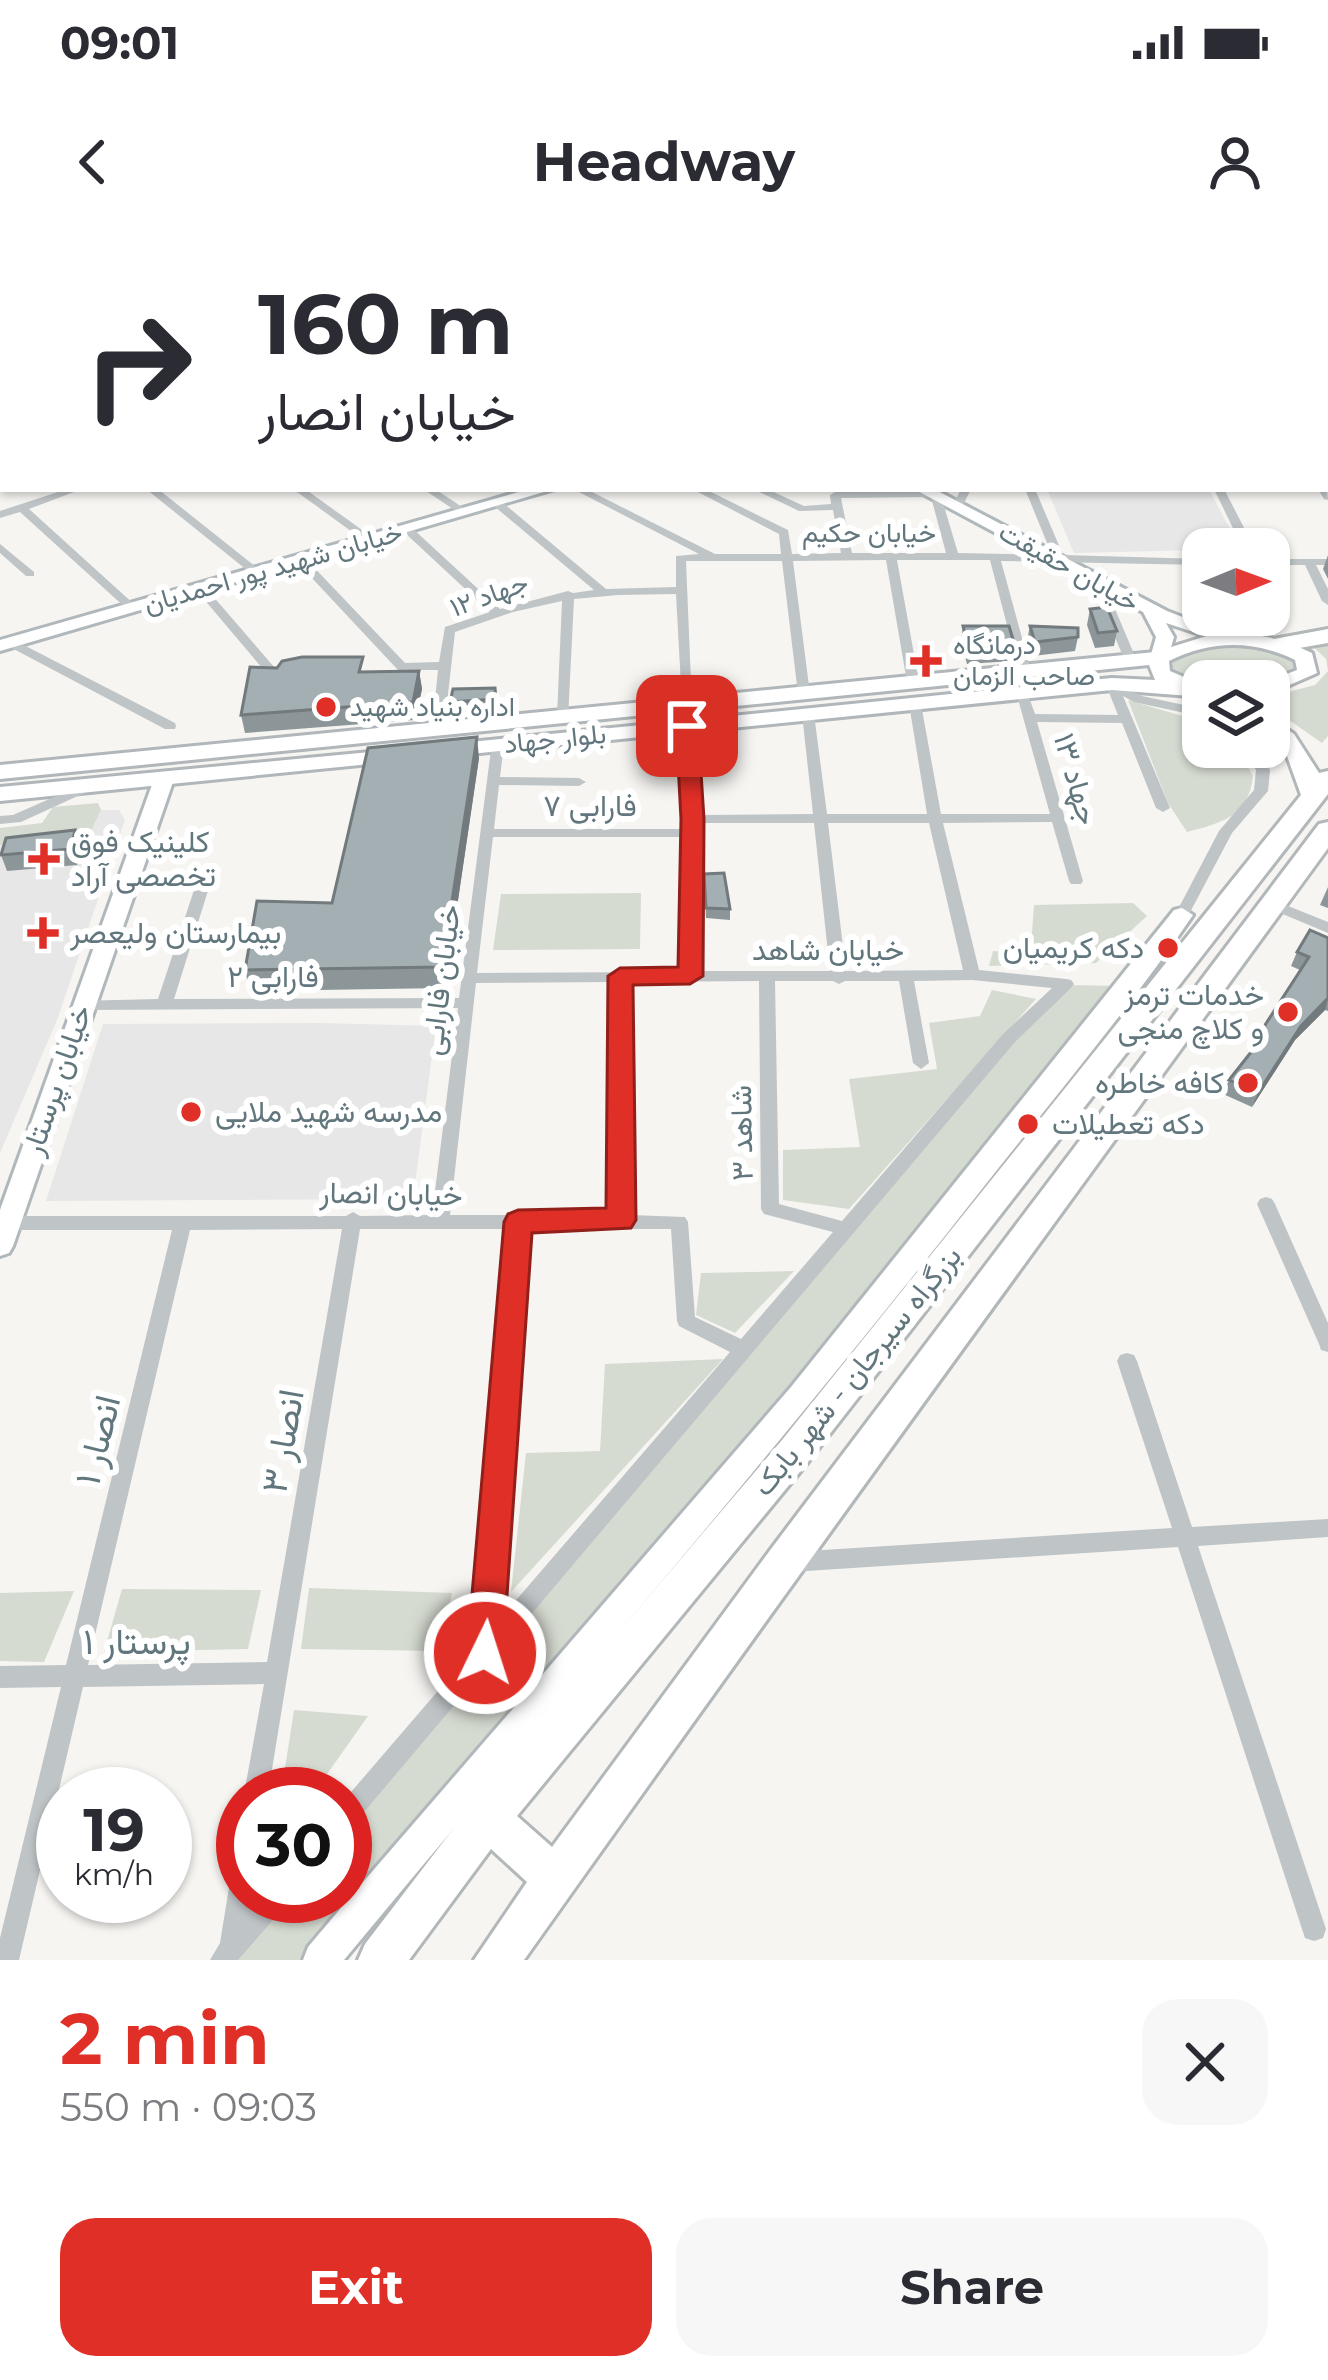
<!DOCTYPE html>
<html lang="en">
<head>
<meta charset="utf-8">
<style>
  body { margin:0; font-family:Montserrat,Vazirmatn,sans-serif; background:#f7f7f7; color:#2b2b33; height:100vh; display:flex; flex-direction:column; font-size:45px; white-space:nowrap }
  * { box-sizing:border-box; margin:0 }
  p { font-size:39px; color:#7c7c81 }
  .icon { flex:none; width:66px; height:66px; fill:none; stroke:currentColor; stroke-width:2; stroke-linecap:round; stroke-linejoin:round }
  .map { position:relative; height:1720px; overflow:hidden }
  .panel { display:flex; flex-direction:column; background:#fff; flex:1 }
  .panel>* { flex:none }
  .guide { position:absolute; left:0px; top:0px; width:1329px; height:252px; box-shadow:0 3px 9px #0004; background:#fff; color:#2b2b33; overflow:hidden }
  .needle { width:78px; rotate:89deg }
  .fabs { position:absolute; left:1182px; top:288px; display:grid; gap:24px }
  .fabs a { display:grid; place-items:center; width:108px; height:108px; border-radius:24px; background:#fff; box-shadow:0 3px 9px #0004; font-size:60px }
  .speed { position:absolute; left:36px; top:1527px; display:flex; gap:24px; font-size:60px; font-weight:700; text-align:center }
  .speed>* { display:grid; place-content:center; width:156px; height:156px; border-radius:50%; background:#fff; box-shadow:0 3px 9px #0004; line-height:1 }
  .speed small { font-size:30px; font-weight:400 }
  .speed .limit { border:18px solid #d22; background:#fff; color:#111 }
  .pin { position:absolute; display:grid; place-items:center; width:102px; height:102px; color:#fff; margin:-51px; border-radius:24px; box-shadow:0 6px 18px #0006 }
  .me { position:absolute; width:132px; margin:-66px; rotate:4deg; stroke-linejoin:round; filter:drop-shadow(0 0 9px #0008) }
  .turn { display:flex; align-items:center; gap:42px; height:252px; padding:0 60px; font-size:54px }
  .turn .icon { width:156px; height:156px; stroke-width:2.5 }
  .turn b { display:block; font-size:84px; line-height:102px }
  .round { display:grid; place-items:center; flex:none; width:126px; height:126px; border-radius:36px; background:#f7f7f7 }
  .summary { display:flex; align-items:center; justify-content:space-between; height:204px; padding:0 60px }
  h1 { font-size:72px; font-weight:700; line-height:90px; color:#e02f27 }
  .button { display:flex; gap:24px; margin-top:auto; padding:24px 60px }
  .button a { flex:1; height:138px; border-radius:36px; background:#e02f27; color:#fff; font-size:48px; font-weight:700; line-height:138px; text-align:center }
  .button a+a { background:#f7f7f7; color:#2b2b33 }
  .status { display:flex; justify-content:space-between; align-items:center; height:84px; padding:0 60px; background:#fff; direction:ltr }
  .status svg { height:33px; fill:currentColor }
  header { display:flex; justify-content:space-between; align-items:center; height:156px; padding:0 60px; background:#fff; font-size:54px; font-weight:700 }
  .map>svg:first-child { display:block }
  .built { fill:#e6e7e6 }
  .green { fill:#d6dbd1 }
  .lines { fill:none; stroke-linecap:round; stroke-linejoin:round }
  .secondary-casing { stroke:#b1b8bb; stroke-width:6 }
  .primary-casing { stroke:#b0b6b9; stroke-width:6 }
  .highway-casing { stroke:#b2b7b9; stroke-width:6 }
  .street { fill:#bfc4c6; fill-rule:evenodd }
  .secondary { fill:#fff; fill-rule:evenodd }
  .primary { fill:#fff; fill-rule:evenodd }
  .highway { fill:#fff; fill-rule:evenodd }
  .wall { fill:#8c9699 }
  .shaded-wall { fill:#727a7d }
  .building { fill:#a3afb2; stroke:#727a7d; stroke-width:3 }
  .route { fill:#e02f27; stroke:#921f19; stroke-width:3 }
  .poi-dot { fill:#e02f27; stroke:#fff; stroke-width:4.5 }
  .labels { text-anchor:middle; stroke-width:12; stroke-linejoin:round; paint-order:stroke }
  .far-street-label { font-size:27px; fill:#61767d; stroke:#fff }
  .far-poi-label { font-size:27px; fill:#61767d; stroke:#fff; text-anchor:start }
  .street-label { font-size:30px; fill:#61767d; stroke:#fff }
  .poi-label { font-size:30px; fill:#61767d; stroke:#fff; text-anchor:start }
  .near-street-label { font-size:36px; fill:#61767d; stroke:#fff }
</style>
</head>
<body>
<div class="status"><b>09:01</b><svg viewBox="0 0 49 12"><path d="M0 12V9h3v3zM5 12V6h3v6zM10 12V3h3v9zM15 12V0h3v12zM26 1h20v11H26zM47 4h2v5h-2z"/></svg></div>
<header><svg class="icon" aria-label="back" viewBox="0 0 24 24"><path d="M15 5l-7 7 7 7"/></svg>Headway<svg class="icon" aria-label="person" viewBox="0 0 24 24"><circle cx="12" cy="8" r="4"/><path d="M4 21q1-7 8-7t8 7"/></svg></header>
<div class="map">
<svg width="1328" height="1720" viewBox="0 0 1328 1720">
  <rect width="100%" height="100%" fill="#f6f5f2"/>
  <g class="built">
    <path d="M1047,249L1209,250L1241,309L1074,313Z"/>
    <path d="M101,570H119L125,580L57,780L0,913V605L88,597Z"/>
    <path d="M321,783L436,786L413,959L46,961L103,784Z"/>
  </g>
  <g class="green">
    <path d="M1241,402L1288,412L1298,425L1292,436L1203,441V445L1178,439L1169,429L1173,417L1198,405Z"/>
    <path d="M1328,404V496L1322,503L1269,466V457L1315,445L1328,431L1326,419L1312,406Z"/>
    <path d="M1128,460L1203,482V507H1237L1253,536C1249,576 1222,583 1187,592L1168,563Z"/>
    <path d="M98,563L101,570L88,597L0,605V588L42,583L53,567Z"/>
    <path d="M641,653L640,709L493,710L501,654Z"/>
    <path d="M1133,663L1147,676L1096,723L989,726L993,711L1022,714L1032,692L1034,665Z"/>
    <path d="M1067,745L1126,746L323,1720H222L277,1656H345V1577L1011,799Z"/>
    <path d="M992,750L1036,759L849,969L783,960V910L860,907L849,839L937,829L929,783L980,776Z"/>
    <path d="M794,1031L735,1093L696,1075L701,1033Z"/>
    <path d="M723,1119L511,1352L526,1213L600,1211L605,1124Z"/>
    <path d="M309,1348L452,1353L440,1411L301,1409Z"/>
    <path d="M122,1349L261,1350L248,1409L104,1412Z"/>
    <path d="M74,1351L44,1422L0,1421V1353Z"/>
    <path d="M294,1470L368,1476L313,1554H281Z"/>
  </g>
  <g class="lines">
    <g class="secondary-casing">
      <g id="secondary">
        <rect x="1326" y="16" width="2" height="8"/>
        <path d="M0,176H3L0,185Z"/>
        <path d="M529,249H554L0,411V400Z"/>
        <path d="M914,249H934L1167,371L1239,399L1230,404L1166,383L1174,397L1168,418L1159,423L1153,422L1150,418L1156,397L1143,372Z"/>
        <path d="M164,533L174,539L13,1006L9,1013L0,1016V970L154,539Z"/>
        <path d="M1182,668L1193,675C1128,770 1053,859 982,949C776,1212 557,1463 344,1720H303L308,1707L351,1656L791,1147L1174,670Z"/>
      </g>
    </g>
    <g class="primary-casing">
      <g id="primary">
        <path d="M1213,394C1249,391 1280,397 1312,413L1317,433L1269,454V441L1297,430L1295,420C1254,400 1211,400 1169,421L1170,431L1203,445V457L1112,450L440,517L429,511L440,505L1112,438L1155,440L1149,425L0,539V525L1155,412Z"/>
        <path d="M402,509L413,515L410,520L0,561V547Z"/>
      </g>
    </g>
    <g class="highway-casing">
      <g id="highway">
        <path d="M1328,389V403L1282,411L1271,404L1274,399Z"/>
        <path d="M1269,477L1294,494L1319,533L1328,531V554L808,1222L517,1576L552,1607L771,1309L1319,584L1328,582V608C1058,977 787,1349 524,1720H474L527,1642L491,1609L409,1720H358L365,1704L473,1563L782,1200L1301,555L1287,516L1269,496Z"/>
      </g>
    </g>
    <g class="street">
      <path d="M31,0H47L40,3H25Z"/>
      <path d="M72,0H84L88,3H76Z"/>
      <path d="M106,0H114L116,3H108Z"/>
      <path d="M154,0H163L166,3H157Z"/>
      <path d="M225,0H238L233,3H220Z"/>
      <path d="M284,0H296L292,3H280Z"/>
      <path d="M329,0H339L343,3H333Z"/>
      <path d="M404,0H416L421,3H409Z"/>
      <path d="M465,0H475L479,3H469Z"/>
      <path d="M541,0H550L552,3H543Z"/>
      <path d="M619,0H629L632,3H622Z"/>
      <path d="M675,0H687L692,3H680Z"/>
      <path d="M849,0H858L861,3H852Z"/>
      <path d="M937,0H947L950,3H940Z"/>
      <path d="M1019,0H1031L1035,3H1023Z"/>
      <path d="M1069,0H1081L1086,3H1074Z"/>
      <path d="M1151,0H1161L1165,3H1155Z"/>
      <path d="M1255,0H1266L1270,3H1259Z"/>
      <path d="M1313,0H1324L1328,3L1326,5Z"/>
      <path d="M769,1H792L796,3H765Z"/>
      <rect x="0" y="6" width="3" height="5"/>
      <path d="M1326,29L1328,30V36L1326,35Z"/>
      <path d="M3,34V40L0,41V35Z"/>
      <rect x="1326" y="48" width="2" height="6"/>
      <path d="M3,76V83L0,84V77Z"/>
      <path d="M1328,94V100L1326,101V95Z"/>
      <path d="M1326,112L1328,113V121L1326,120Z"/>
      <path d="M1326,127L1328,128V134L1326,133Z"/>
      <path d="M2,177H3V184L0,183Z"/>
      <path d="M1327,247L1328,260L1324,259L1318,249Z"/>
      <path d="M67,249H82L29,269L136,366V370H128L20,272L0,278V271Z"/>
      <path d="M146,249H158L261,331V335H253Z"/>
      <path d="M293,249H305L376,300L366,302Z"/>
      <path d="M423,249H435L471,273L462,275Z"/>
      <path d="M573,249H586L715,314H781L779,294L692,249H705L788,290L792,314L841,313L833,270L799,271L753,249H767L804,266L831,264L830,255L835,252L931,251L941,256L958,313L1052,315L1025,249H1035L1063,315L1203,319V325L1001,321L1031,431L1025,435L1019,431L990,320H897L919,442L913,446L907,442L886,320L793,321L810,454L804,458L798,454L782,321H686L692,467H684L682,464L676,354L618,355L574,359L568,479L563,480L557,476L562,361L513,372L455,392L444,490L438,494L432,490L438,430H398L296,321L306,319L405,423L439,422L445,387L490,372L404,292V288H412L500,369L568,351L573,353L594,350L494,266V262H502L606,349L676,347V316L699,314ZM931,257L946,313H852L841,258Z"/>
      <path d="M961,249H971L961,269H953L952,267Z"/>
      <path d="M1214,249H1224L1255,309H1243Z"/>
      <path d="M0,304L34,332V336H26L0,313Z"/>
      <path d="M1269,319H1328V325H1316L1328,349V365L1322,361L1305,325H1269Z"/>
      <path d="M1098,340L1104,343L1137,421L1135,424H1127L1125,421L1092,343Z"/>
      <path d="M197,347H205L281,435V441H273L197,351Z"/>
      <path d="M1210,375H1222L1236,399L1234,402H1226Z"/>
      <path d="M12,399L175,483L176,486L175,489H165L8,406V400Z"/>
      <path d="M1112,440L1142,456L1203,469V477L1134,462L1123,456L1170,568L1163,572L1156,568L1122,483L1037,482L1083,641L1081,644H1071L1069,641L1052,582L943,583L979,730L1066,739L1071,740L1074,744L1071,748L1015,802L353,1585L345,1589V1559L474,1409L509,989H360L268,1554H244L264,1444L83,1447L19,1720H0V1698L61,1447L0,1448V1426L66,1425L172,990H9L3,988L0,983L3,978L9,976H346L353,972L360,976L432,975L458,768L82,770L76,769L74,765L76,761L158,759L198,638L205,633L212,638L174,759L459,758L492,502L497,501L504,505L500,537L579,538L586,542L579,546L499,545L494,589H686L681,486L687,482L693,486L700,575L813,574L802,474L808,470L814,474L827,574H927L909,464L915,460L921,464L941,574H1050L1016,452L1018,449H1026L1035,474L1118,475L1106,445ZM700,583H814L830,731H698ZM828,583H929L963,730L846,731ZM493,597H686L682,732L477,733ZM972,740L1052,748L1003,794L842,981L779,964L775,741H833L839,744L845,741H899L913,823L921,829L929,823L914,741ZM759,741L761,969L764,974L833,992L741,1099L695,1077L688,982L685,977L630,975L628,742ZM612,742V975H450L476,743ZM342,989L267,1422L88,1425L190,990ZM526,989H671L677,1081L679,1086L730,1112L498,1381Z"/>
      <path d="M1243,507H1257L1270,530L1268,551L1232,593L1187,678H1177L1175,675L1219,591L1254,550L1256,530Z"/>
      <path d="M88,542L95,546L93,549L21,582L0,584V576L13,575Z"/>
      <path d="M1273,660L1328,682V693L1268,668L1266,665Z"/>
      <path d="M1266,957L1272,959L1275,964L1328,1083V1112L1321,1110L1319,1104L1257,964L1260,959Z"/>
      <path d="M1127,1113L1134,1115L1137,1121L1192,1287L1328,1279V1297L1198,1306L1326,1689L1323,1698L1314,1701L1305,1698L1302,1689L1178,1307L791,1332L784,1329L781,1322L784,1315L791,1312L1172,1288L1117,1121L1120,1115Z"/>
      <path d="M243,1623V1656H252L250,1669L261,1656H289L286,1665L238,1720H210L220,1703L231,1635L235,1627Z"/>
    </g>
    <use href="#secondary" class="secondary"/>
    <use href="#primary" class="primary"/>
    <use href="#highway" class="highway"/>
  </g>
  <g class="wall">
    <path d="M1328,315V339L1323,329Z"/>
    <path d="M1090,369L1117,391L1114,406L1095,408L1087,385Z"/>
    <path d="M963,386L1015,406L1012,421L967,424L961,401Z"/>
    <path d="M1030,386L1078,397L1075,411L1033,416L1027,400Z"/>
    <path d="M419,431L422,449L415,480L245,493L241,475L365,432Z"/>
    <path d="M495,448L497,469L452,473L450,462Z"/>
    <path d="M479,518L445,748L250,751L245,730L332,663Z"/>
    <path d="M75,590L80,606L77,625L7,631L1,615Z"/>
    <path d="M704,634L730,669V680L706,678Z"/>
    <path d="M1328,647V668L1320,665Z"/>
    <path d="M1328,698V771L1325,770L1295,800L1252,867L1223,854L1229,840L1259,802L1265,785L1300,730L1291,726L1297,712Z"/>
  </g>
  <g class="shaded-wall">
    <path d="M419,431L422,449L415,480L413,462Z"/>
    <path d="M477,497L479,518L445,748L442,727Z"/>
    <path d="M75,590L80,606L77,625L71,609Z"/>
    <path d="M1328,758L1325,770L1295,800L1252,867L1258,853L1301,786Z"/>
  </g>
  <g class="building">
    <path d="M1107,367L1117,391L1098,393L1090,369Z"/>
    <path d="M963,386H1009L1015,406L969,409Z"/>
    <path d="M1030,386L1078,388V397L1035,402Z"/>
    <path d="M302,417H363L359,432L419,431L413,462L241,475L250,427L277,428L282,421Z"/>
    <path d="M495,448L496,459L450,462L453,449Z"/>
    <path d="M477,497L442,727L245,730L257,661L332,663L368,508Z"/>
    <path d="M75,590L71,609L1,615L6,598Z"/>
    <path d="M724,633L730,669L706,668L704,634Z"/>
    <path d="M1310,690L1328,698V758L1301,786L1258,853L1229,840L1263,797L1265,785L1309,717L1297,712Z"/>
  </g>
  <path class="route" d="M687,480L698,486L704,579L703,736L690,744L633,745L636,980L631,988L532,993L503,1413L498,1425L485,1430L473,1425L467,1413L504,982L508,974L518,970L606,968L608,736L620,728L678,727L681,579L676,486Z"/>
  <g class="poi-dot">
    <path d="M920 403h12v12h12v12h-12v12h-12v-12h-12v-12h12z"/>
    <circle cx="326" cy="467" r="12"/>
    <path d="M38 601h12v12h12v12h-12v12h-12v-12h-12v-12h12z"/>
    <path d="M37 675h12v12h12v12h-12v12h-12v-12h-12v-12h12z"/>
    <circle cx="1168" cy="708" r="12"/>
    <circle cx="1288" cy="772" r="12"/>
    <circle cx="1248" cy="843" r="12"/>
    <circle cx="191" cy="872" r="12"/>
    <circle cx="1028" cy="884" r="12"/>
  </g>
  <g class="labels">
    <g class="far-street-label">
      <text x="869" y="302">خیابان حکیم</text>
      <text transform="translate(1069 327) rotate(29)" y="9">خیابان حقیقت</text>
      <text transform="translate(273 328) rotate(-16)" y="9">خیابان شهید پور احمدیان</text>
      <text transform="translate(489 355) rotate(-20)" y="9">جهاد ۱۲</text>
      <text transform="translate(555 499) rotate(-6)" y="9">بلوار جهاد</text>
    </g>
    <g class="far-poi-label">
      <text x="953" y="414">درمانگاه<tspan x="953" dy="31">صاحب الزمان</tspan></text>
      <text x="350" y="476">اداره بنیاد شهید</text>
    </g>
    <g class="street-label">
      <text transform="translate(1076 539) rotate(74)" y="10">جهاد ۱۳</text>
      <text x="590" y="576">فارابی ۷</text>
      <text x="828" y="720">خیابان شاهد</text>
      <text x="273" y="747">فارابی ۲</text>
      <text transform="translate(441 740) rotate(-83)" y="10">خیابان فارابی</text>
      <text transform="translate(57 840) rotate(-71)" y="10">خیابان پرستار</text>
      <text transform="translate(742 893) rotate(-91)" y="10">شاهد ۳</text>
      <text transform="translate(391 954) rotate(1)" y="10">خیابان انصار</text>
      <text transform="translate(857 1131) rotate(-51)" y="10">بزرگراه سیرجان - شهر بابک</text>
    </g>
    <g class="poi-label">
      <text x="71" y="612">کلینیک فوق<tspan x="71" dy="34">تخصصی آراد</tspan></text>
      <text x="70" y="703">بیمارستان ولیعصر</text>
      <text x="1144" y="718" text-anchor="end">دکه کریمیان</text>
      <text x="1264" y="765" text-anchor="end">خدمات ترمز<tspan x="1264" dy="34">و کلاچ منجی</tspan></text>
      <text x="1224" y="853" text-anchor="end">کافه خاطره</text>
      <text x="215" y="882">مدرسه شهید ملایی</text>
      <text x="1052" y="894">دکه تعطیلات</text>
    </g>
    <g class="near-street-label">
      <text transform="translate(97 1200) rotate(-76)" y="13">انصار ۱</text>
      <text transform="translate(282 1201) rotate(-80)" y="13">انصار ۳</text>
      <text x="137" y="1414">پرستار ۱</text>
    </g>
  </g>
</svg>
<div class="fabs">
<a><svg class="needle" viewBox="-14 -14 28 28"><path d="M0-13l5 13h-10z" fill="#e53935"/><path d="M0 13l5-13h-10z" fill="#7c7c81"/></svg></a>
<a><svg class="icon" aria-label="layers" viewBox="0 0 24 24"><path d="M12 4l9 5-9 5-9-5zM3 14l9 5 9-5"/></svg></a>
</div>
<div class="speed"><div>19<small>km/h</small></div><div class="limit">30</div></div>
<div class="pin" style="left:687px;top:486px;background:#d93025"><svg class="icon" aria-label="arrive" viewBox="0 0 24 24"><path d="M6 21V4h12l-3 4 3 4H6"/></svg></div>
<svg class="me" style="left:485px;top:1413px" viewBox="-20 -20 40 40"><circle r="17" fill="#e02f27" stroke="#fff" stroke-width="3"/><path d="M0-11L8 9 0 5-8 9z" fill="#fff"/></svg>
<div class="guide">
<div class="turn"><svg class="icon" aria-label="right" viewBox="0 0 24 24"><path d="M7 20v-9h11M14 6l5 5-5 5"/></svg><div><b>160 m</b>خیابان انصار</div></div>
</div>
</div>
<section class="panel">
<div class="summary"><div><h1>2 min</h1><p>550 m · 09:03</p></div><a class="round"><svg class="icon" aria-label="close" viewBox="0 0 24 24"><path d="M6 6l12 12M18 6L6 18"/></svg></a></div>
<div class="button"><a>Exit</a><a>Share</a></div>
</section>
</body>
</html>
